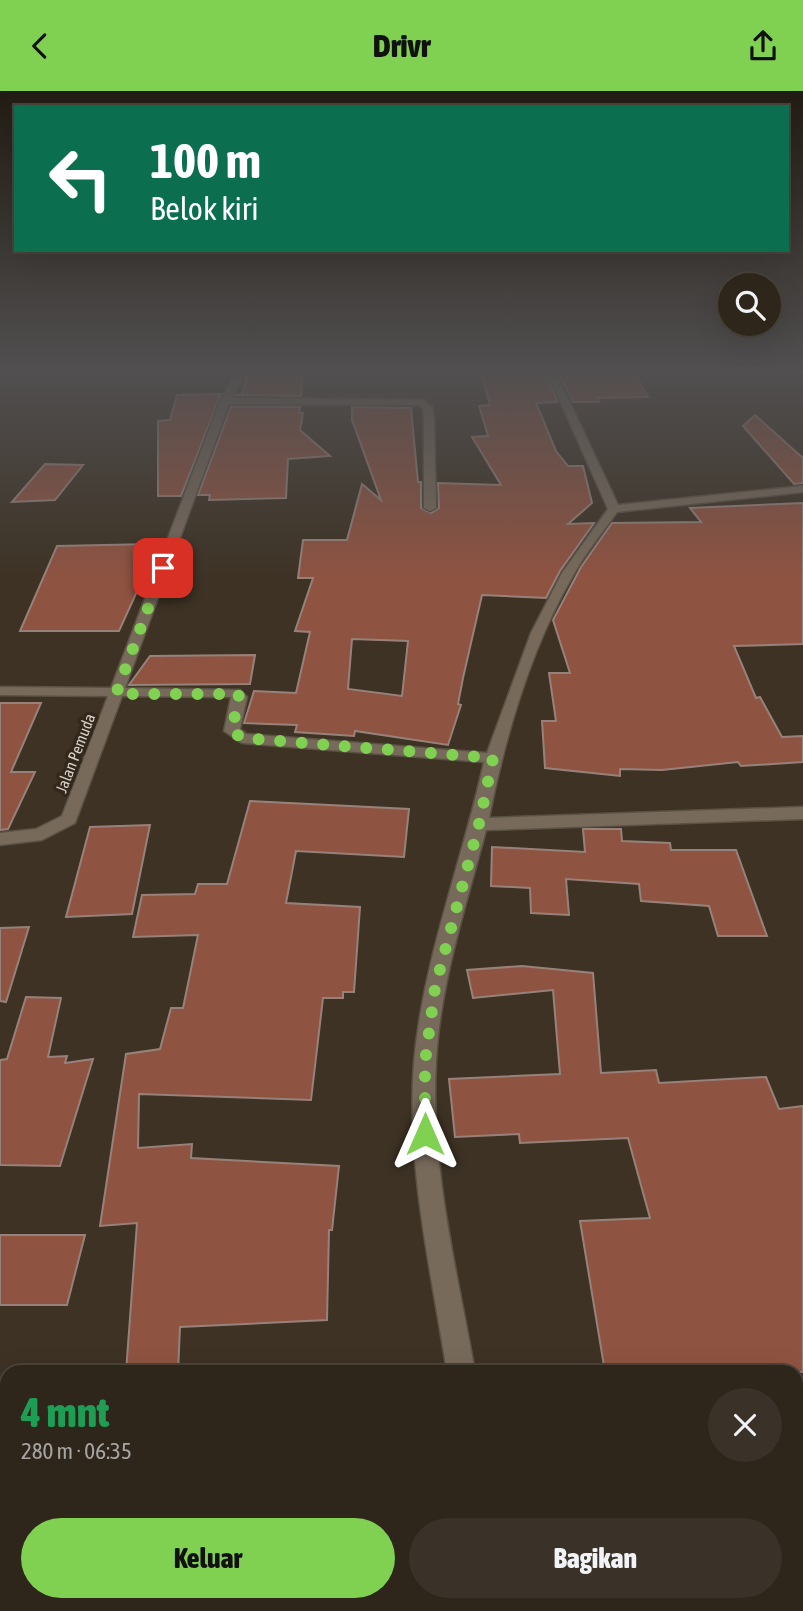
<!DOCTYPE html>
<html lang="id">
<head>
<meta charset="utf-8">
<style>
  body { margin:0; font-family:"Asap Condensed",sans-serif; background:#3a3228; color:#f1f3f6; height:100vh; display:flex; flex-direction:column; font-size:26px; white-space:nowrap }
  * { box-sizing:border-box; margin:0 }
  p { font-size:23px; color:#a7a5a3 }
  .icon { flex:none; width:38px; height:38px; fill:none; stroke:currentColor; stroke-width:2; stroke-linecap:round; stroke-linejoin:round }
  .map { position:relative; flex:1; overflow:hidden }
  .panel { position:absolute; left:0px; top:1274px; width:803px; height:247px; display:flex; flex-direction:column; background:#2e261b; border-radius:21px 21px 0 0; box-shadow:0 7px 28px #0002,0 0 0 2px #49433a }
  .panel>* { flex:none }
  .banner { position:absolute; left:14px; top:14px; width:775px; height:147px; border-radius:0px; box-shadow:0 7px 28px #0002,0 0 0 2px #49433a; background:#0b6e4f; color:#fff; overflow:hidden }
  .tools { position:absolute; left:718px; top:182px; display:grid; gap:14px }
  .tools a { display:grid; place-items:center; width:63px; height:63px; border-radius:50%; background:#2e261b; box-shadow:0 7px 28px #0002,0 0 0 2px #49433a; font-size:35px }
  .pin { position:absolute; display:grid; place-items:center; width:60px; height:60px; color:#fff; margin:-30px; border-radius:14px; box-shadow:0 4px 10px #0006 }
  .me { position:absolute; width:77px; margin:-38px; rotate:0deg; stroke-linejoin:round; filter:drop-shadow(0 0 5px #0008) }
  .turn { display:flex; align-items:center; gap:24px; height:147px; padding:0 21px; font-size:32px }
  .turn .icon { width:91px; height:91px; stroke-width:2.5 }
  .turn b { display:block; font-size:49px; line-height:60px }
  .round { display:grid; place-items:center; flex:none; width:74px; height:74px; border-radius:37px; background:#3a3228 }
  .summary { display:flex; align-items:center; justify-content:space-between; height:119px; padding:0 21px }
  h1 { font-size:42px; font-weight:800; line-height:52px; color:#1e9e55 }
  .cta { display:flex; gap:14px; margin-top:auto; padding:14px 21px }
  .cta a { flex:1; height:80px; border-radius:42px; background:#80d051; color:#111; font-size:28px; font-weight:800; line-height:80px; text-align:center }
  .cta a+a { background:#3a3228; color:#f1f3f6 }
  header { display:flex; justify-content:space-between; align-items:center; height:91px; padding:0 21px; background:#80d051; color:#111; font-size:32px; font-weight:800 }
  .map>svg:first-child { display:block }
  .building { fill:#8f5341; stroke:#97827b; stroke-width:2; fill-rule:evenodd }
  .lines { fill:none; stroke-linecap:round; stroke-linejoin:round }
  .street-casing { stroke:#5a5145; stroke-width:3 }
  .street { fill:#776a5b; fill-rule:evenodd }
  .route { stroke:#80d051; stroke-width:12; stroke-dasharray:0 21.6 }
  .labels { text-anchor:middle; stroke-width:7; stroke-linejoin:round; paint-order:stroke }
  .far-street-label { font-size:16px; fill:#d7d0c8; stroke:#33281b }
</style>
</head>
<body>
<header><svg class="icon" aria-label="back" viewBox="0 0 24 24"><path d="M15 5l-7 7 7 7"/></svg>Drivr<svg class="icon" aria-label="share" viewBox="0 0 24 24"><path d="M12 15V3M7 8l5-5 5 5M5 13v7h14v-7"/></svg></header>
<div class="map">
<svg width="803" height="1520" viewBox="0 0 803 1520">
  <rect width="100%" height="100%" fill="#3d3224"/>
  <g class="building">
    <path d="M259,278H303L301,305L235,304L242,303L248,282H259Z"/>
    <path d="M480,278H544L558,311L536,312L556,360L568,375H583L592,412L568,433L594,432L560,480L546,507L482,504L463,587L458,613L461,614L448,654L355,640L354,645L295,641L297,634L244,632L254,600L296,602L310,541L295,540L313,487H298L303,449H347L362,393L381,409L352,329V316L411,317L418,391H421V417L431,422L439,417L438,392L501,394L472,346L488,345L479,315L490,314ZM352,548L408,550L402,605L348,598Z"/>
    <path d="M557,278H627L634,281L648,306L597,307L599,311H573Z"/>
    <path d="M221,303L181,405H158V330L170,329L177,304Z"/>
    <path d="M231,316H300L299,322H303L300,339L330,365L288,368L286,407L209,409L210,404H198Z"/>
    <path d="M755,324L803,367V392L794,393L743,335Z"/>
    <path d="M45,373L83,374L55,409L12,411Z"/>
    <path d="M803,412V553L734,555L756,607L760,606L782,646L803,645V671L741,675L738,671L662,679L620,678V685L545,677L542,630H556L549,582H570L553,529L581,476L612,432L701,431L690,417Z"/>
    <path d="M151,453L140,494L119,540H20L57,455Z"/>
    <path d="M255,564L250,593L129,594L150,565Z"/>
    <path d="M0,612H41L11,681H35L8,738L0,739Z"/>
    <path d="M250,710L409,718L404,766L296,760L286,812L360,816L354,901H343V907H323L311,1009L139,1003L138,1057L192,1053L191,1067L339,1075L332,1139H329L327,1229L180,1236L178,1281H126L137,1132L100,1135L126,963L160,958L171,917H183L198,844L133,846L142,804L195,803L198,793H227Z"/>
    <path d="M150,734L132,823L66,826L90,736Z"/>
    <path d="M583,738H621L622,750L670,752L671,759H736L767,845H718L709,815L641,810L639,793L566,788L569,824L531,822L530,797L491,795L492,756L585,761Z"/>
    <path d="M29,836L6,911L0,910V837Z"/>
    <path d="M522,875L593,882L601,982L656,979L659,992L766,986L779,1018L803,1015V1281H605L580,1130L650,1127L628,1047L520,1052L519,1043L455,1046L449,988L560,983L553,899L473,907L467,879Z"/>
    <path d="M26,906L61,907L48,966L67,965L65,972L93,968L60,1075L0,1074V969L7,968Z"/>
    <path d="M0,1144H85L67,1214H0Z"/>
  </g>
  <g class="lines">
    <g class="street-casing">
      <g id="street">
        <path d="M239,278H247L231,307L424,309L432,316L434,328L436,417L430,420L424,417V328L423,317L419,314L229,313L125,597L240,599L247,606L240,638L246,643L487,662L531,542L562,482L608,418L546,278H554L618,414L803,395V401L617,421C603,441 586,461 574,483C532,554 505,646 489,727L803,716V728L486,739C466,815 440,892 436,971C430,1076 457,1179 475,1281H447C431,1179 406,1075 414,971C423,869 462,771 484,671L242,652L224,640L231,606L122,605L75,732L42,749L0,754V742L36,738L62,725L108,605L0,604V596L111,597L220,310Z"/>
        <path d="M803,1490V1520L785,1518L783,1514H796V1491Z"/>
        <path d="M484,1514H516L517,1520H485Z"/>
        <path d="M705,1514H773L770,1520H702Z"/>
      </g>
    </g>
    <use href="#street" class="street"/>
  </g>
  <linearGradient id="sky" x2="0" y2="1"><stop stop-color="#221c14"/><stop offset="0.57" stop-color="#514f50"/><stop offset="1" stop-color="#514f50" stop-opacity="0"/></linearGradient>
  <rect width="803" height="491" fill="url(#sky)"/>
  <g class="lines">
    <path class="route" d="M163,477L116,603H239L232,640L242,647L493,667L479,733L435,897L425,971V1043"/>
  </g>
  <g class="labels">
    <g class="far-street-label">
      <text transform="translate(75 662) rotate(-69)" y="6">Jalan Pemuda</text>
    </g>
  </g>
</svg>
<div class="tools">
<a><svg class="icon" aria-label="search" viewBox="0 0 24 24"><circle cx="10" cy="10" r="6"/><path d="M15 15l6 6"/></svg></a>
</div>
<div class="pin" style="left:163px;top:477px;background:#d93025"><svg class="icon" aria-label="arrive" viewBox="0 0 24 24"><path d="M6 21V4h12l-3 4 3 4H6"/></svg></div>
<svg class="me" style="left:425px;top:1043px" viewBox="-20 -20 40 40"><path d="M0-17L14 15 0 8-14 15z" fill="#80d051" stroke="#fff" stroke-width="4"/></svg>
<div class="banner">
<div class="turn"><svg class="icon" aria-label="left" viewBox="0 0 24 24"><path d="M17 20v-9H6M10 6l-5 5 5 5"/></svg><div><b>100 m</b>Belok kiri</div></div>
</div>
<section class="panel">
<div class="summary"><div><h1>4 mnt</h1><p>280 m · 06:35</p></div><a class="round"><svg class="icon" aria-label="close" viewBox="0 0 24 24"><path d="M6 6l12 12M18 6L6 18"/></svg></a></div>
<div class="cta"><a>Keluar</a><a>Bagikan</a></div>
</section>
</div>
</body>
</html>
